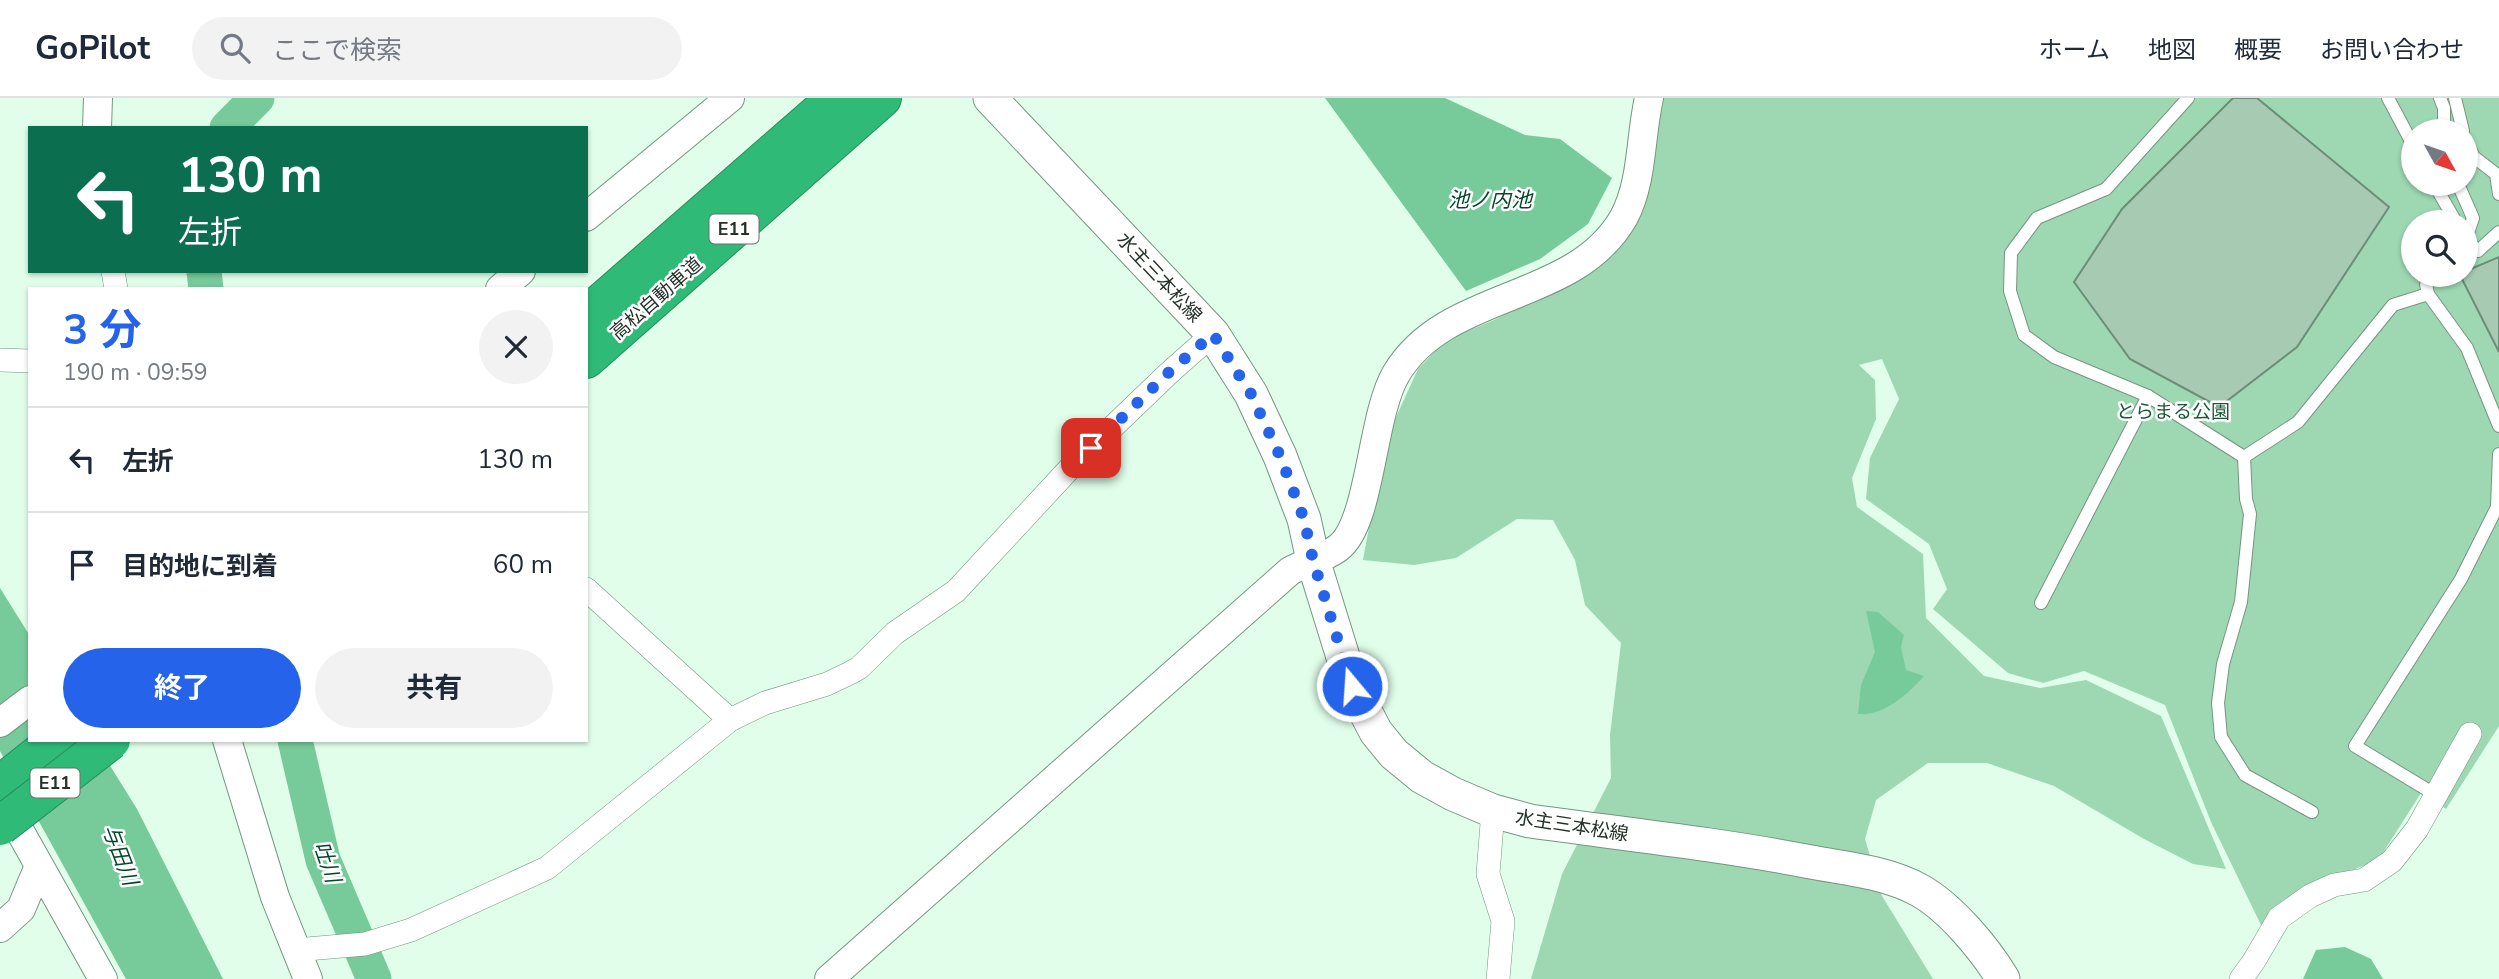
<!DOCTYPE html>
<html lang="ja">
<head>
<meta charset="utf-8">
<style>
  body { margin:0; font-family:"Nunito Sans","Noto Sans JP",sans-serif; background:#f2f2f3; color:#1f2937; height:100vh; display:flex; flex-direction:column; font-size:26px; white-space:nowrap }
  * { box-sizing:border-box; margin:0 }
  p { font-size:23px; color:#747a83 }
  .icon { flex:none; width:38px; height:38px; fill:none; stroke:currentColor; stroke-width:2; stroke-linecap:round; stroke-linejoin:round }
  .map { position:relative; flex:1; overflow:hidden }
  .details { position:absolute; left:28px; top:189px; width:560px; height:455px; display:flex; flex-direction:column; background:#fff; border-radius:0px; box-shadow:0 2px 5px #0004 }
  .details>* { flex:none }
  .hud { position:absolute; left:28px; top:28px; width:560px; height:147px; border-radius:0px; box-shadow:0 2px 5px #0004; background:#0b6e4f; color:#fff; overflow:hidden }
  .needle { width:46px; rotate:130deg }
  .tools { position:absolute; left:2401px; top:21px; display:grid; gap:14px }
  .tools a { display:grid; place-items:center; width:77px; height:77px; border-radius:50%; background:#fff; box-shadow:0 2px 5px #0004; font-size:35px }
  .pin { position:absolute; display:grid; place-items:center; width:60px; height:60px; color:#fff; margin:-30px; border-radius:14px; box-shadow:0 4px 10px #0006 }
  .me { position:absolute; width:77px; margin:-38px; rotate:342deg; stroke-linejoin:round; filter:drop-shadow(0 0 5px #0008) }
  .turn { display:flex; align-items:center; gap:24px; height:147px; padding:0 35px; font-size:32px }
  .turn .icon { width:91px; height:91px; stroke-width:2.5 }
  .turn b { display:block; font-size:49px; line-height:60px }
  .round { display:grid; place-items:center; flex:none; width:74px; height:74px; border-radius:37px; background:#f2f2f3 }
  .summary { display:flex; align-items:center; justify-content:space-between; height:119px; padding:0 35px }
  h1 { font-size:42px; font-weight:700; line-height:52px; color:#2563eb }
  .primary-button { display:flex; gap:14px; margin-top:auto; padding:14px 35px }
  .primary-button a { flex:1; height:80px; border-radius:42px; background:#2563eb; color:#fff; font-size:28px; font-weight:700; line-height:80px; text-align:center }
  .primary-button a+a { background:#f2f2f3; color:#1f2937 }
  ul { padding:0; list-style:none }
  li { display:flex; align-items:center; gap:21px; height:105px; padding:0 35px; border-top:2px solid #e0e1e3 }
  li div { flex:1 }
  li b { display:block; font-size:26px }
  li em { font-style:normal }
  header { display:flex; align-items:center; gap:42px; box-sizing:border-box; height:98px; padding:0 35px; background:#fff; border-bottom:2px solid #e0e1e3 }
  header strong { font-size:33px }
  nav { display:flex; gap:38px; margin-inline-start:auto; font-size:24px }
  .search { width:490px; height:63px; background:#f2f2f3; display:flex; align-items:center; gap:18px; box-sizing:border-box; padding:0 24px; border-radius:38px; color:#747a83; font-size:26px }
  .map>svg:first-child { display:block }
  .green { fill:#9dd8b3; fill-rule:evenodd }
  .water { fill:#77ca99 }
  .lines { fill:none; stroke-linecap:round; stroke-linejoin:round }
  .river { stroke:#77ca99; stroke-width:35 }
  .building { fill:#a7cab3; stroke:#6c8e78; stroke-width:2 }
  .service-casing { stroke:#749680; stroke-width:14 }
  .minor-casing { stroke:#749680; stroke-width:24 }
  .tertiary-casing { stroke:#749680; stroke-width:30 }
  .secondary-casing { stroke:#749680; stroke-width:35 }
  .motorway-casing { stroke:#2b8b5c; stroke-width:40 }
  .service { stroke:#fff; stroke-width:12 }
  .minor { stroke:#fff; stroke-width:23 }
  .tertiary { stroke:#fff; stroke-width:28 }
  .secondary { stroke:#fff; stroke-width:33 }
  .motorway { stroke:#2fbb77; stroke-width:38 }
  .motorway-bridge-casing { stroke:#2b8b5c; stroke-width:40; stroke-linecap:butt }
  .motorway-bridge { stroke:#2fbb77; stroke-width:38 }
  .route { stroke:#2563eb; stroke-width:12; stroke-dasharray:0 21.6 }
  .labels { text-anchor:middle; stroke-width:5; stroke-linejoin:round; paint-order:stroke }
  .shield { fill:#fff; stroke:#667069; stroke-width:2 }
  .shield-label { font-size:18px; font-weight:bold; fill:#243229 }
  .street-label { font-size:19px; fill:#243229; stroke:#fff }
  .park-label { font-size:19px; fill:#1a5838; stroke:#fff }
  .water-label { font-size:21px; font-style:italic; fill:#04492a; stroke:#fff }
</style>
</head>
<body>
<header>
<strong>GoPilot</strong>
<div class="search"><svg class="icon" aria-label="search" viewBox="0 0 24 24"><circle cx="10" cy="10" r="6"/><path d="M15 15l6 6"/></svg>ここで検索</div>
<nav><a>ホーム</a><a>地図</a><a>概要</a><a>お問い合わせ</a></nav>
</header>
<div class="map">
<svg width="2499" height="881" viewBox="0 0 2499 881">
  <rect width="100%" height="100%" fill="#e0feea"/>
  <path class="green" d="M1662,0H2499V628L2446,711L2421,695L2379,761L2292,798L2261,827L2211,724L2165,607L2084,573L2043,585L2008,575L1933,511L1947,491L1929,446L1866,401L1870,360L1899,301L1882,261L1859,267L1875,282L1876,321L1852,380L1857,409L1923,456L1926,520L1984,578L2040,590L2086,582L2161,618L2226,771L2193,766L2144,741L2054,688L1987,665H1928L1876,702L1865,741L1882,798L1933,881H1531L1562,776L1611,680L1610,637L1621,545L1585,507L1575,462L1553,422L1517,421L1456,460L1414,467L1363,462L1385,343L1418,271L1446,242L1494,222L1613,158L1642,107ZM2413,33H2466V86H2413ZM2413,124H2466V177H2413Z"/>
  <g class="water">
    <path d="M1325,0H1445L1525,37L1560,41L1612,80L1588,126L1540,161L1466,193Z"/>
    <path d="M0,490L30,538V642H94L137,711L223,881H126L0,653Z"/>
    <path d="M1866,513L1878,514L1904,537L1901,549L1906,572L1924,578C1907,597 1884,618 1858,616L1861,587L1875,554Z"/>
    <path d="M2345,849L2371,861L2383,881H2303L2316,852Z"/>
  </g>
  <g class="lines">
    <g class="river">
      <path d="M227,30L257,0"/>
      <path d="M204,173L206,191"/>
      <path d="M295,642L323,762L374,881"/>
    </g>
  </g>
  <g class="building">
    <path d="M2233,0H2257L2389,109L2297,249L2219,309L2130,261L2074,184L2122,111Z"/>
    <path d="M2499,159V254L2460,177H2466V173Z"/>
  </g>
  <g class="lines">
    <g class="service-casing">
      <g id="service">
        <path d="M2188,0L2106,91L2037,120L2011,155L2010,193L2024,237L2054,259L2148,298L2244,359L2298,324L2393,207L2428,196L2467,250L2499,328"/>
        <path d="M2388,0L2413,47"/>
        <path d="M2440,0L2444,10V33"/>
        <path d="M2455,0L2463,33"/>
        <path d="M2466,44L2474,59L2496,76L2499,96"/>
        <path d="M2434,86L2456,124"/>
        <path d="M2458,86L2473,120L2466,141L2478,153L2499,134"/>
        <path d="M2428,196L2426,186L2434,177"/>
        <path d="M2244,359L2246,401L2250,416L2241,504L2223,566L2218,605L2221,639L2245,677L2312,714"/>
        <path d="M2041,505L2148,298"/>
        <path d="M2436,697L2355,648L2461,481L2497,409L2499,356"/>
      </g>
    </g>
    <g class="minor-casing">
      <g id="minor">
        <path d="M113,173L116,191"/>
        <path d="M0,262L30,263"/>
        <path d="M586,491L730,622"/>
        <path d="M1493,713L1488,776L1503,823L1498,881"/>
        <path d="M295,852L365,846L411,832L547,770L730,622L765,605L827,586L850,575L859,570L895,535L956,493L1071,369L1169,275L1213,236"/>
        <path d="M2241,881L2254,863L2279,820L2310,798L2334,787L2364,782L2392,763L2417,731L2470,636"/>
      </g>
    </g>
    <g class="tertiary-casing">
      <g id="tertiary">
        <path d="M97,30L98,0"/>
        <path d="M586,119L730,0"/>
        <path d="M500,191L521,173"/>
        <path d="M0,625L30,602"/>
        <path d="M227,642L275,799L308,881"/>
        <path d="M3,703L103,881"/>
        <path d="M0,830L21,811L39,768"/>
        <path d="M829,881L1290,473C1305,465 1325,460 1338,450C1371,426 1371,318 1396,276C1446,191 1575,206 1624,119C1643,83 1640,39 1649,0"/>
      </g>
    </g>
    <g class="secondary-casing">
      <path id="secondary" d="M990,0L1213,236L1251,296L1280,358L1304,421L1313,462L1352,588L1376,634L1394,656L1422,679L1453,696L1493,713L1530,723C1624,736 1718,746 1811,764C1848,771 1886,774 1919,792C1950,809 1985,851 2003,881"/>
    </g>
    <g class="motorway-casing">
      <g id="motorway">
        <path d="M586,218L836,0"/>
        <path d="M586,261L882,0"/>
        <path d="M0,687L57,642"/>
      </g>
    </g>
    <use href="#service" class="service"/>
    <use href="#minor" class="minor"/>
    <use href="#tertiary" class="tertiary"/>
    <use href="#secondary" class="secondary"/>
    <use href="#motorway" class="motorway"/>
    <g class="motorway-bridge-casing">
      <path id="motorway-bridge" d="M0,728L111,642"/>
    </g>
    <use href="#motorway-bridge" class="motorway-bridge"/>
  </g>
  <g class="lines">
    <path class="route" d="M1091,350L1168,275L1213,236L1251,296L1280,358L1304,421L1313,462L1352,588"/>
  </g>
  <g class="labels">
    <g class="shield">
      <rect x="709.5" y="116.5" width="49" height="29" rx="5"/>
      <rect x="30.5" y="670.5" width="49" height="29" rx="5"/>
    </g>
    <g class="shield-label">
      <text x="734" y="137">E11</text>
      <text x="55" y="691">E11</text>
    </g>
    <g class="street-label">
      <text transform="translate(1160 179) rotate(47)" y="7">水主三本松線</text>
      <text transform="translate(656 200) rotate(-41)" y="7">高松自動車道</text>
      <text transform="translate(1572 727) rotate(9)" y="7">水主三本松線</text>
    </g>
    <g class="park-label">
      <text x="2173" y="320">とらまる公園</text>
    </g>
    <g class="water-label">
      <text x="1490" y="109">池ノ内池</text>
      <text transform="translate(120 757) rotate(69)" y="7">与田川</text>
      <text transform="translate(327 764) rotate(71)" y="7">吐川</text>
    </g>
  </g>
</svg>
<div class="tools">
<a><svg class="needle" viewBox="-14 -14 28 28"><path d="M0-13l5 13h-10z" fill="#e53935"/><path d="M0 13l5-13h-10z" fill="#747a83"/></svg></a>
<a><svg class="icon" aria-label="search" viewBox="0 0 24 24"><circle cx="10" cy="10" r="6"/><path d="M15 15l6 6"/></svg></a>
</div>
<div class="pin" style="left:1091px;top:350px;background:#d93025"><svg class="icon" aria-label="arrive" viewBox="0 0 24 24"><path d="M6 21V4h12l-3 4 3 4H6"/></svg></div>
<svg class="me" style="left:1352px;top:588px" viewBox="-20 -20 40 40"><circle r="17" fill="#2563eb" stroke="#fff" stroke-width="3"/><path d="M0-11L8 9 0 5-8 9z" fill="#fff"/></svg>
<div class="hud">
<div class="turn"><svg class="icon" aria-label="left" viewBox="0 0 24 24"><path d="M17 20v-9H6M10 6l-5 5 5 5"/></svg><div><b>130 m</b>左折</div></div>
</div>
<section class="details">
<div class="summary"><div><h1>3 分</h1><p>190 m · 09:59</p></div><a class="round"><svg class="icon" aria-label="close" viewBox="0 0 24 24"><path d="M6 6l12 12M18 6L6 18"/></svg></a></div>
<ul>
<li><svg class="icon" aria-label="left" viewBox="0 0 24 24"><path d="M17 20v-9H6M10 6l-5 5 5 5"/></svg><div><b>左折</b></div><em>130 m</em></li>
<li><svg class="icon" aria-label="arrive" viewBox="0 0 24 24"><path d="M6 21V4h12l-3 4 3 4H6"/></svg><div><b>目的地に到着</b></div><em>60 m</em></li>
</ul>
<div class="primary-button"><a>終了</a><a>共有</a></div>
</section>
</div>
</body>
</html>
